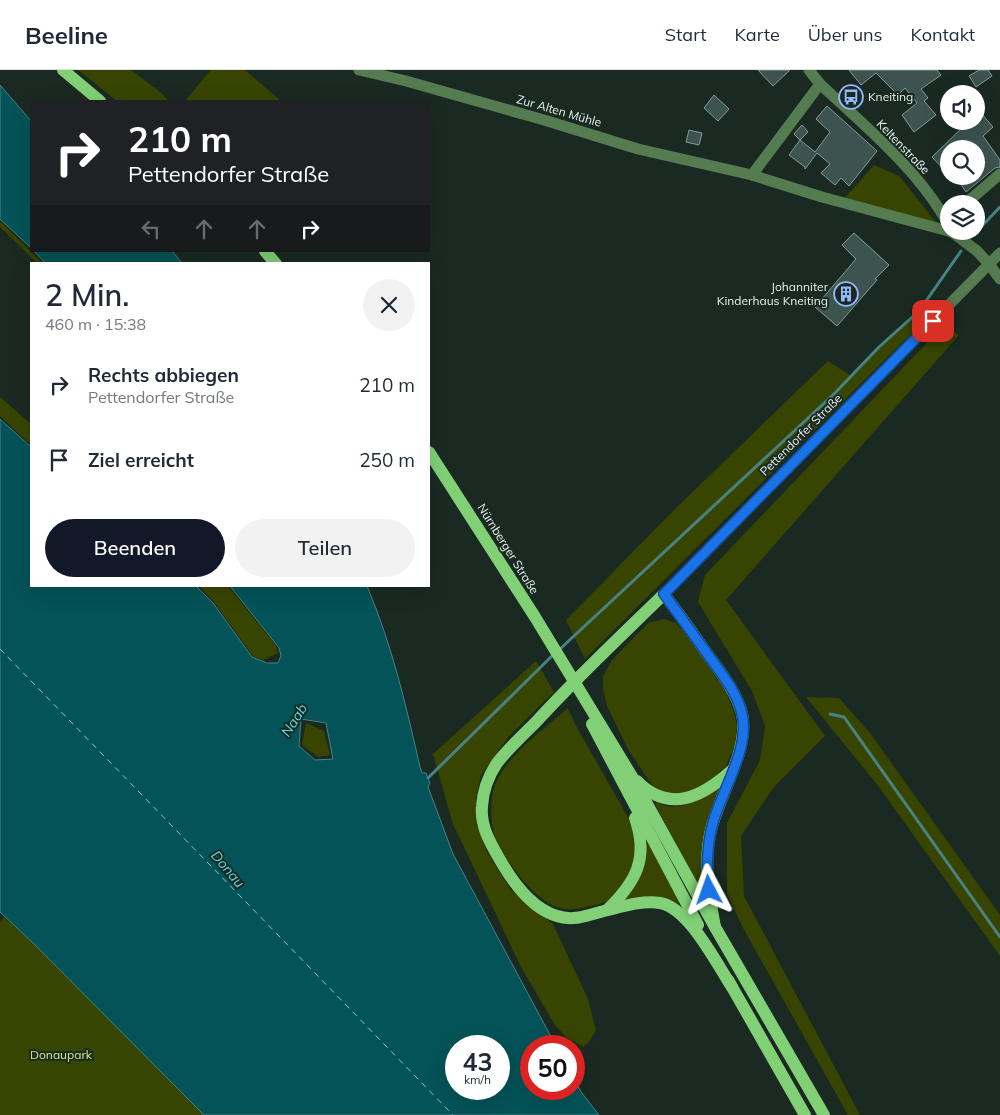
<!DOCTYPE html>
<html lang="de">
<head>
<meta charset="utf-8">
<style>
  body { margin:0; font-family:Mulish,sans-serif; background:#f2f2f3; color:#1f2937; height:100vh; display:flex; flex-direction:column; font-size:19px; white-space:nowrap }
  * { box-sizing:border-box; margin:0 }
  p { font-size:16px; color:#747a83 }
  .icon { flex:none; width:28px; height:28px; fill:none; stroke:currentColor; stroke-width:2; stroke-linecap:round; stroke-linejoin:round }
  .map { position:relative; flex:1; overflow:hidden }
  .sheet { position:absolute; left:30px; top:192px; width:400px; height:325px; display:flex; flex-direction:column; background:#fff; border-radius:0px; box-shadow:0 5px 20px #0002 }
  .sheet>* { flex:none }
  .hud { position:absolute; left:30px; top:30px; width:400px; height:152px; border-radius:0px; box-shadow:0 5px 20px #0002; background:#202124; color:#fff; overflow:hidden }
  .buttons { position:absolute; left:940px; top:15px; display:grid; gap:10px }
  .buttons a { display:grid; place-items:center; width:45px; height:45px; border-radius:50%; background:#fff; box-shadow:0 5px 20px #0002; font-size:25px }
  .speed { position:absolute; left:445px; top:965px; display:flex; gap:10px; font-size:25px; font-weight:700; text-align:center }
  .speed>* { display:grid; place-content:center; width:65px; height:65px; border-radius:50%; background:#fff; box-shadow:0 5px 20px #0002; line-height:1 }
  .speed small { font-size:12px; font-weight:400 }
  .speed .limit { border:8px solid #d22; background:#fff; color:#111 }
  .pin { position:absolute; display:grid; place-items:center; width:42px; height:42px; color:#fff; margin:-21px; border-radius:10px; box-shadow:0 2px 8px #0006 }
  .me { position:absolute; width:55px; margin:-28px; rotate:356deg; stroke-linejoin:round; filter:drop-shadow(0 0 4px #0008) }
  .turn { display:flex; align-items:center; gap:18px; height:105px; padding:0 15px; font-size:22px }
  .turn .icon { width:65px; height:65px; stroke-width:2.5 }
  .turn b { display:block; font-size:35px; line-height:42px }
  .lanes { display:flex; align-items:center; height:48px; padding:0 15px; background:#0003; justify-content:center; gap:25px; direction:ltr }
  .lanes .off { opacity:.35 }
  .round { display:grid; place-items:center; flex:none; width:52px; height:52px; border-radius:26px; background:#f2f2f3 }
  .head { display:flex; align-items:center; justify-content:space-between; height:85px; padding:0 15px }
  h1 { font-size:30px; font-weight:600; line-height:38px }
  .button { display:flex; gap:10px; margin-top:auto; padding:10px 15px }
  .button a { flex:1; height:58px; border-radius:30px; background:#111827; color:#fff; font-size:20px; font-weight:600; line-height:58px; text-align:center }
  .button a+a { background:#f2f2f3; color:#1f2937 }
  ul { padding:0; list-style:none }
  li { display:flex; align-items:center; gap:15px; height:75px; padding:0 15px }
  li div { flex:1 }
  li b { display:block; font-size:19px }
  li em { font-style:normal }
  header { display:flex; align-items:center; gap:30px; box-sizing:border-box; height:70px; padding:0 25px; background:#fff; border-bottom:1px solid #e0e1e3 }
  header strong { font-size:24px }
  nav { display:flex; gap:28px; margin-inline-start:auto; font-size:18px }
  .map>svg:first-child { display:block }
  .green { fill:#384501 }
  .water { fill:#045358; stroke:#488284; fill-rule:evenodd }
  .lines { fill:none; stroke-linecap:round; stroke-linejoin:round }
  .stream { stroke:#488284; stroke-width:3 }
  .ferry { stroke:#58dae4; stroke-width:1; stroke-dasharray:6 5; stroke-linecap:butt }
  .building { fill:#3d534f; stroke:#849b97 }
  .minor { stroke:#557b50; stroke-width:11 }
  .major { stroke:#81d076; stroke-width:12 }
  .route-casing { stroke:#114b97; stroke-width:12 }
  .route { stroke:#1a73e8; stroke-width:9 }
  .labels { text-anchor:middle; stroke-width:4; stroke-linejoin:round; paint-order:stroke }
  .poi-label { font-size:12px; fill:#e5f0ea; stroke:#1a2a22; text-anchor:start }
  .street-label { font-size:12px; fill:#e5f0ea; stroke:#1a2a22 }
  .park-label { font-size:12px; fill:#d3ef7f; stroke:#1a2a22 }
  .water-label { font-size:14px; font-style:italic; fill:#58dae4; stroke:#1a2a22 }
</style>
</head>
<body>
<header>
<strong>Beeline</strong>
<nav><a>Start</a><a>Karte</a><a>Über uns</a><a>Kontakt</a></nav>
</header>
<div class="map">
<svg width="1000" height="1045" viewBox="0 0 1000 1045">
  <rect width="100%" height="100%" fill="#1a2a22"/>
  <g class="green">
    <path d="M78,0H131L160,22L169,31H117Z"/>
    <path d="M211,0H245L281,31H185Z"/>
    <path d="M874,95L899,106L939,156L843,130Z"/>
    <path d="M0,151L43,194H38L0,157Z"/>
    <path d="M919,241L926,249L585,589L566,550L674,440L828,291L851,306L879,277Z"/>
    <path d="M943,256L959,265L726,530L825,666L773,718L741,766L744,826L860,1045H848L743,858L727,824V753L760,690L765,656L752,621L698,532L705,505Z"/>
    <path d="M0,327L31,354V375L0,346Z"/>
    <path d="M199,516H228L276,576L278,583L263,590L253,586L214,532Z"/>
    <path d="M664,549L676,553L689,568L726,622L734,642L737,657L735,675L726,696L712,709L691,723L675,725L658,721L649,711L628,679L607,636L603,618V607L612,590L648,553Z"/>
    <path d="M536,591L554,622L509,666L481,705L476,728L477,755L487,782L510,819L553,854L588,929L596,960L589,972L583,977L566,967L555,955L521,897L453,754L433,684Z"/>
    <path d="M806,627L839,628L870,663L1000,845V886L879,717Z"/>
    <path d="M568,638L576,656L633,756C638,782 635,808 614,825C611,828 608,831 605,832C601,834 595,835 590,836C578,839 569,841 557,837C532,828 506,791 495,767C491,756 490,730 494,718C504,687 544,659 568,638Z"/>
    <path d="M306,653L324,661L330,685L318,687L302,675Z"/>
    <path d="M720,718L704,818L701,820L655,734L657,732C673,745 705,727 720,718Z"/>
    <path d="M649,774L680,832L678,834L670,830L623,831C641,813 644,801 645,776Z"/>
    <path d="M4,847L32,872L204,1045H0V852Z"/>
  </g>
  <g class="water">
    <path d="M0,15L31,51V178L0,149Z"/>
    <path d="M34,181H172L183,194H46Z"/>
    <path d="M0,349L31,377V516H196L213,533L252,587L267,593H278L281,586L279,578L230,516H367C392,575 406,635 420,697L422,703H426L430,713L428,717L453,784L556,976H531V1019H574V1009L581,1022L599,1045H204L32,872L0,842ZM301,649L326,653L333,689L315,690L299,676ZM456,976H499V1019H456Z"/>
  </g>
  <g class="lines">
    <g class="stream">
      <path d="M979,159L1000,137"/>
      <path d="M560,579L834,324L879,277L919,241L961,181"/>
      <path d="M830,644L844,647L1000,867"/>
      <path d="M428,708L553,585"/>
    </g>
    <path class="ferry" d="M0,579L453,1045"/>
  </g>
  <g class="building">
    <path d="M758,0H790L773,16Z"/>
    <path d="M849,0H937L941,5L921,19L928,28L924,31L936,45L914,62L902,45L917,33L905,18L898,25L876,3L861,15Z"/>
    <path d="M979,0H988L992,6L976,17L969,6Z"/>
    <path d="M714,25L729,39L718,51L704,38Z"/>
    <path d="M827,36L877,81L849,116L841,108L835,115L821,103L830,94L817,83L805,99V97L789,85L800,70L815,82L830,62L816,49Z"/>
    <path d="M981,43L993,57L983,66L1000,90V97L995,98L966,122L955,106H976V79H949V105L932,87L966,54L967,55L972,51H976V47Z"/>
    <path d="M802,55L808,62L800,70L794,64Z"/>
    <path d="M689,60L702,63L699,75L686,72Z"/>
    <path d="M854,163L889,195L875,209L877,210L837,256L815,237L856,189L842,175Z"/>
  </g>
  <g class="lines">
    <g class="minor">
      <path d="M359,0L406,11L544,50L638,79L752,105L822,127L952,162L977,181L989,194L1000,209"/>
      <path d="M809,0L820,14C864,55 921,102 949,156"/>
      <path d="M752,105L820,14"/>
      <path d="M965,134L1000,104"/>
      <path d="M664,524L1000,183"/>
    </g>
    <g class="major">
      <path d="M63,0L100,31"/>
      <path d="M265,181L276,194"/>
      <path d="M429,382L535,547L631,705L715,857L824,1045"/>
      <path d="M592,654L698,855"/>
      <path d="M637,711C669,744 702,727 731,701"/>
      <path d="M608,839C636,812 649,788 635,748"/>
      <path d="M715,857C709,825 703,792 711,760C719,725 750,679 742,644C737,623 721,603 708,585C694,565 679,544 664,524C621,566 577,607 536,652C523,665 508,679 497,693C489,705 483,721 482,736C480,758 492,776 503,795C515,815 533,839 557,846C574,852 591,844 608,840C624,836 644,830 660,833C689,838 716,893 732,917"/>
      <path d="M728,910L805,1045"/>
    </g>
  </g>
  <g class="lines">
    <g class="route-casing">
      <path id="route" d="M709,820C706,796 707,772 714,749C724,717 750,677 742,644C737,621 719,601 706,582C692,563 678,543 664,524L933,251"/>
    </g>
    <use href="#route" class="route"/>
  </g>
  <defs>
    <g id="bus-ring" transform="scale(1.25)"><circle r="9.5" fill="#1a2a22" stroke="#94b7fd" stroke-width="1.5"/><path d="M-5-6H5V4H4V6H2V4H-2V6H-4V4H-5ZM-3.5-4V0h7V-4ZM-3.5 1.2v1.5H-2V1.2ZM2 1.2v1.5H3.5V1.2Z" fill="#94b7fd"/></g>
    <g id="building-ring" transform="scale(1.25)"><circle r="9.5" fill="#1a2a22" stroke="#94b7fd" stroke-width="1.5"/><path d="M-4-6H4V6H1V3H-1V6H-4ZM-2.5-4.3h1.7v1.8h-1.7ZM.8-4.3h1.7v1.8H.8ZM-2.5-1h1.7V.8h-1.7ZM.8-1h1.7V.8H.8Z" fill="#94b7fd"/></g>
  </defs>
  <g fill-rule="evenodd">
    <use href="#bus-ring" x="851" y="27"/>
    <use href="#building-ring" x="846" y="224"/>
  </g>
  <g class="labels">
    <g class="poi-label">
      <text x="868" y="31">Kneiting</text>
      <text x="828" y="221" text-anchor="end">Johanniter<tspan x="828" dy="14">Kinderhaus Kneiting</tspan></text>
    </g>
    <g class="street-label">
      <text transform="translate(559 41) rotate(16)" y="4">Zur Alten Mühle</text>
      <text transform="translate(903 77) rotate(46)" y="4">Keltenstraße</text>
      <text transform="translate(801 365) rotate(-45)" y="4">Pettendorfer Straße</text>
      <text transform="translate(508 479) rotate(58)" y="4">Nürnberger Straße</text>
    </g>
    <g class="park-label">
      <text x="61" y="989">Donaupark</text>
    </g>
    <g class="water-label">
      <text transform="translate(294 650) rotate(-57)" y="5">Naab</text>
      <text transform="translate(228 799) rotate(50)" y="5">Donau</text>
    </g>
  </g>
</svg>
<div class="buttons">
<a><svg class="icon" aria-label="sound" viewBox="0 0 24 24"><path d="M4 9h4l5-4v14l-5-4H4zM17 9q2 3 0 6"/></svg></a>
<a><svg class="icon" aria-label="search" viewBox="0 0 24 24"><circle cx="10" cy="10" r="6"/><path d="M15 15l6 6"/></svg></a>
<a><svg class="icon" aria-label="layers" viewBox="0 0 24 24"><path d="M12 4l9 5-9 5-9-5zM3 14l9 5 9-5"/></svg></a>
</div>
<div class="speed"><div>43<small>km/h</small></div><div class="limit">50</div></div>
<div class="pin" style="left:933px;top:251px;background:#d93025"><svg class="icon" aria-label="arrive" viewBox="0 0 24 24"><path d="M6 21V4h12l-3 4 3 4H6"/></svg></div>
<svg class="me" style="left:709px;top:820px" viewBox="-20 -20 40 40"><path d="M0-17L14 15 0 8-14 15z" fill="#1a73e8" stroke="#fff" stroke-width="4"/></svg>
<div class="hud">
<div class="turn"><svg class="icon" aria-label="right" viewBox="0 0 24 24"><path d="M7 20v-9h11M14 6l5 5-5 5"/></svg><div><b>210 m</b>Pettendorfer Straße</div></div>
<div class="lanes"><svg class="icon off" aria-label="left" viewBox="0 0 24 24"><path d="M17 20v-9H6M10 6l-5 5 5 5"/></svg><svg class="icon off" aria-label="ahead" viewBox="0 0 24 24"><path d="M12 20V5M6 11l6-6 6 6"/></svg><svg class="icon off" aria-label="ahead" viewBox="0 0 24 24"><path d="M12 20V5M6 11l6-6 6 6"/></svg><svg class="icon" aria-label="right" viewBox="0 0 24 24"><path d="M7 20v-9h11M14 6l5 5-5 5"/></svg></div>
</div>
<section class="sheet">
<div class="head"><div><h1>2 Min.</h1><p>460 m · 15:38</p></div><a class="round"><svg class="icon" aria-label="close" viewBox="0 0 24 24"><path d="M6 6l12 12M18 6L6 18"/></svg></a></div>
<ul>
<li><svg class="icon" aria-label="right" viewBox="0 0 24 24"><path d="M7 20v-9h11M14 6l5 5-5 5"/></svg><div><b>Rechts abbiegen</b><p>Pettendorfer Straße</p></div><em>210 m</em></li>
<li><svg class="icon" aria-label="arrive" viewBox="0 0 24 24"><path d="M6 21V4h12l-3 4 3 4H6"/></svg><div><b>Ziel erreicht</b></div><em>250 m</em></li>
</ul>
<div class="button"><a>Beenden</a><a>Teilen</a></div>
</section>
</div>
</body>
</html>
